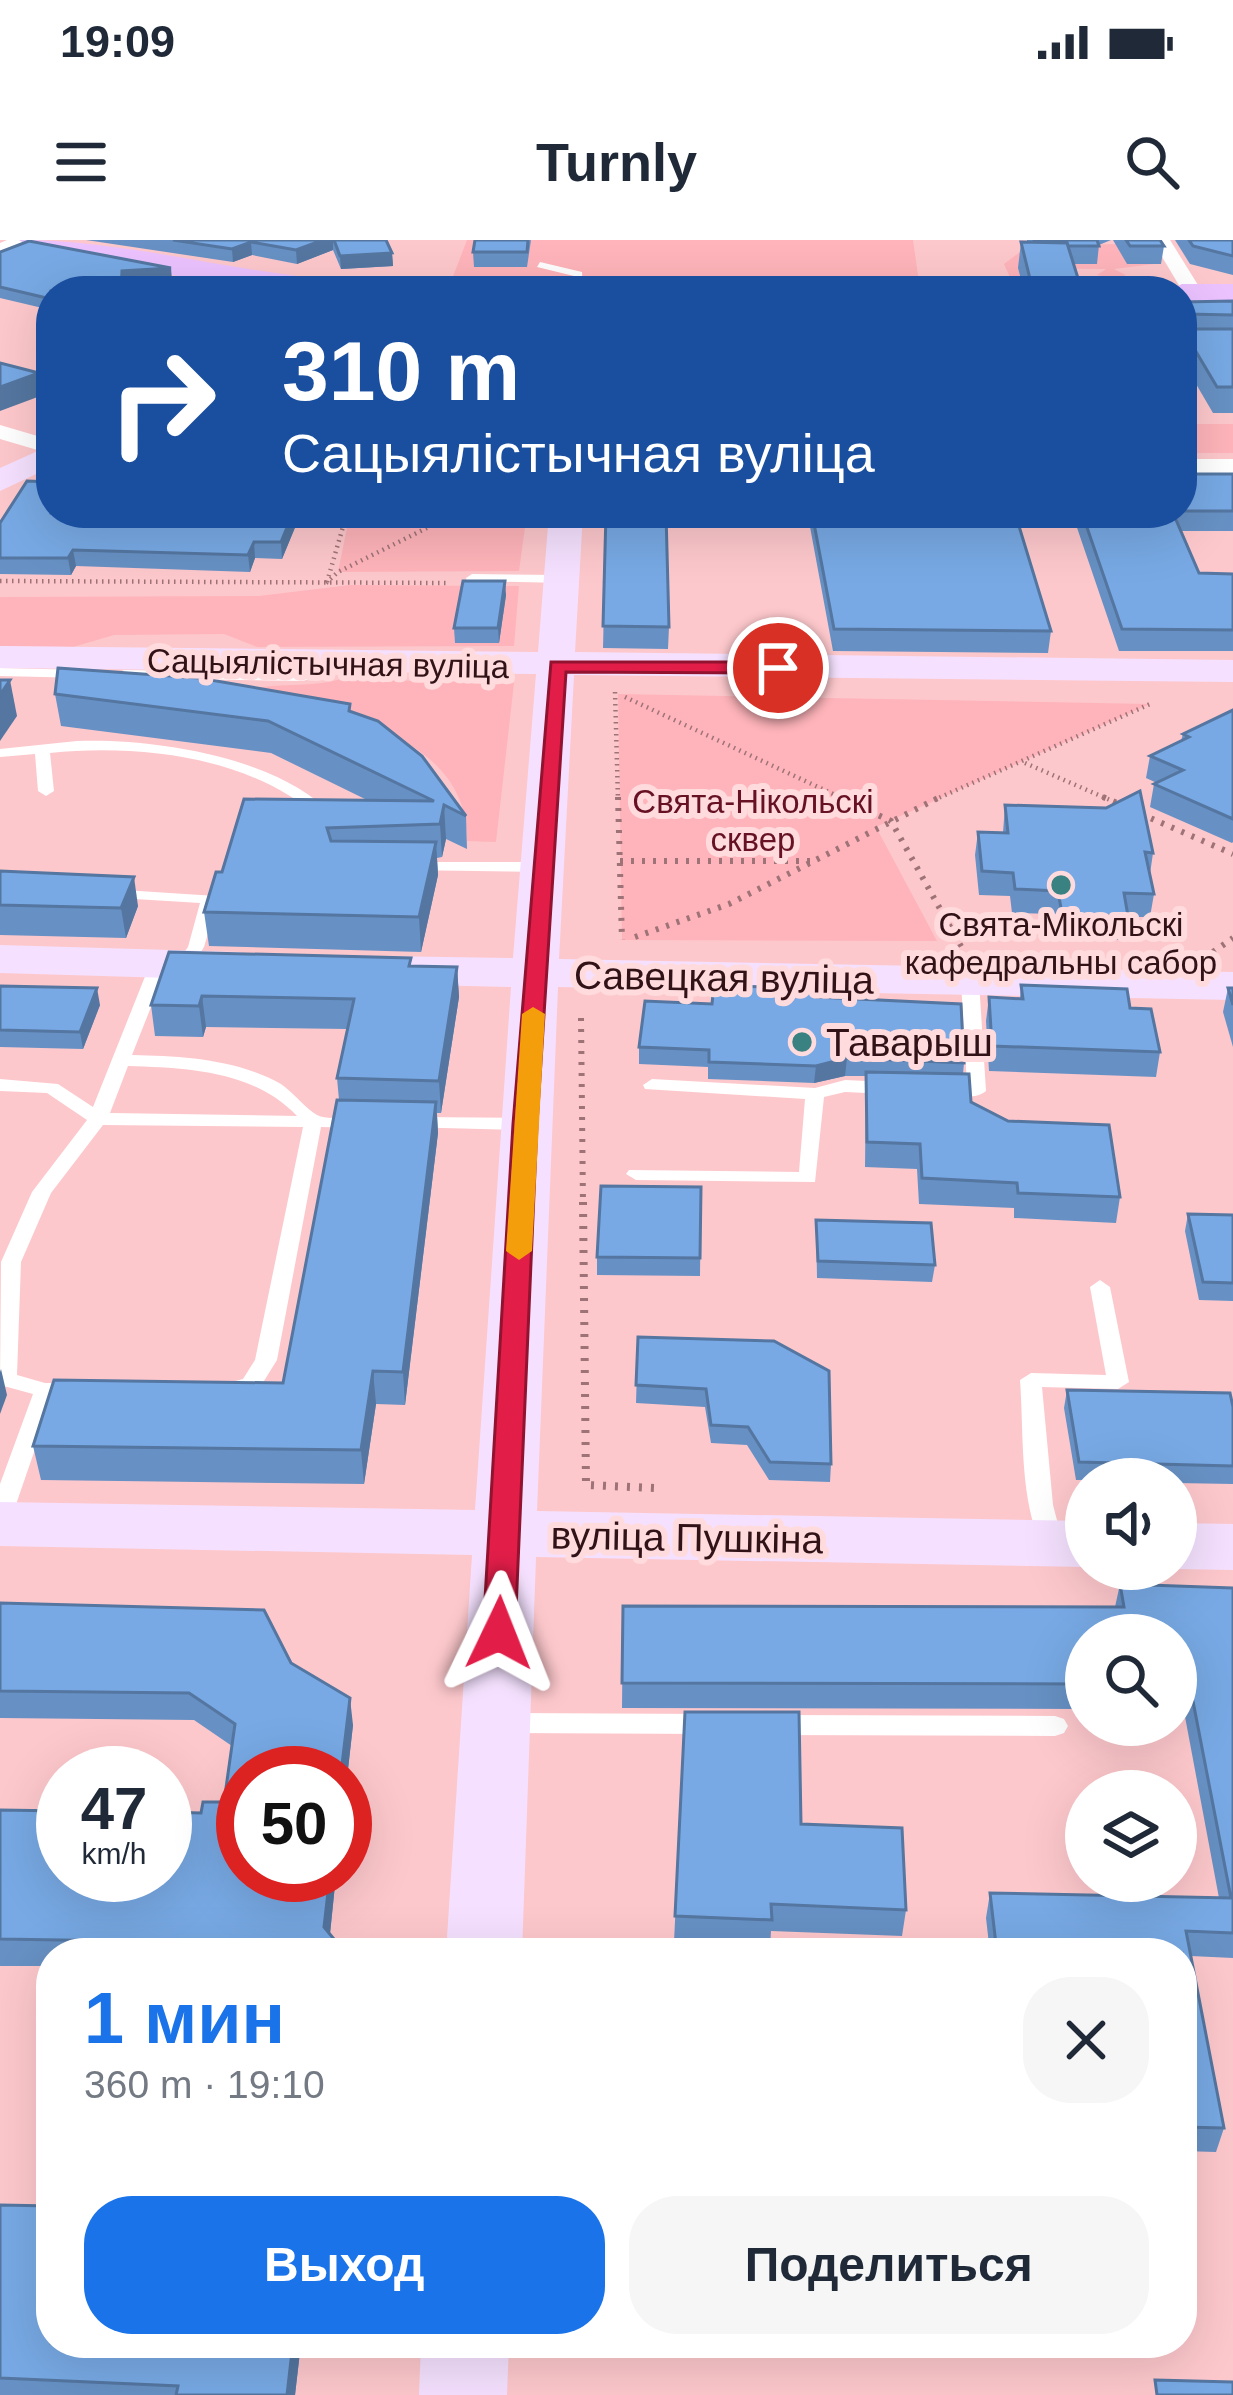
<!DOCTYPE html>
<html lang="ru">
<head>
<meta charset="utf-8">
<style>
  body { margin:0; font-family:Arial,sans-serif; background:#f6f6f7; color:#1f2937; height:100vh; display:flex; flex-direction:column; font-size:45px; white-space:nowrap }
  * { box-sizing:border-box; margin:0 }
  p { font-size:39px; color:#747a83 }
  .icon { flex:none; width:66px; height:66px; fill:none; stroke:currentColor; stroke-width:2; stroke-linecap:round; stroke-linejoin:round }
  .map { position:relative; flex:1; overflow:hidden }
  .sheet { position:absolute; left:36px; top:1698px; width:1161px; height:420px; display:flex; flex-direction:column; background:#fff; border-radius:48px; box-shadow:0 12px 48px #0002 }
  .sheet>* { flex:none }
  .banner { position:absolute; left:36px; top:36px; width:1161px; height:252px; border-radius:48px; box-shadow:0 12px 48px #0002; background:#1a4fa0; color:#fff; overflow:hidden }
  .buttons { position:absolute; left:1065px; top:1218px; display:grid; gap:24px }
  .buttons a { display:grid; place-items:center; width:132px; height:132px; border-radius:50%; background:#fff; box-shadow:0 12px 48px #0002; font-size:60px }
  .speed { position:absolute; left:36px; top:1506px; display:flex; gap:24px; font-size:60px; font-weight:700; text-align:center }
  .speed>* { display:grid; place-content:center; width:156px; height:156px; border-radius:50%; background:#fff; box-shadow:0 12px 48px #0002; line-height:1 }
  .speed small { font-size:30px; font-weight:400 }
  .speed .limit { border:18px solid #d22; background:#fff; color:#111 }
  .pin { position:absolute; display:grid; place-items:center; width:102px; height:102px; color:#fff; margin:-51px; border:6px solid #fff; border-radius:50%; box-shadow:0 3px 12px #0007 }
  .me { position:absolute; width:132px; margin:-66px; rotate:2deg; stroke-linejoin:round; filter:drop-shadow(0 0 9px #0008) }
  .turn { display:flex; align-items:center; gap:42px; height:252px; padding:0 48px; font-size:54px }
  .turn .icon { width:156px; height:156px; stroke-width:2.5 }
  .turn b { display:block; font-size:84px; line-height:102px }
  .round { display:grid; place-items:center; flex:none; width:126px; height:126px; border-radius:48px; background:#f6f6f7 }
  .summary { display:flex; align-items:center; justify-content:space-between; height:204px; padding:0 48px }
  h1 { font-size:72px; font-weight:700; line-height:90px; color:#1a73e8 }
  .primary-button { display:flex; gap:24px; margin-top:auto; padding:24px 48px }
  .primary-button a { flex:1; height:138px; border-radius:48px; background:#1a73e8; color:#fff; font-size:48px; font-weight:700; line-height:138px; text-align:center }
  .primary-button a+a { background:#f6f6f7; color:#1f2937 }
  .status { display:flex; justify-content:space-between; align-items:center; height:84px; padding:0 60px; background:#fff; direction:ltr }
  .status svg { height:33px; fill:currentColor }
  header { display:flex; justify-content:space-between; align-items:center; height:156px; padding:0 48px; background:#fff; font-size:54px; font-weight:700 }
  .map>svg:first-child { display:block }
  .green { fill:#feb4ba }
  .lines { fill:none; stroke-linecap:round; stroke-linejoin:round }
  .path-far2 { stroke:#9e7377; stroke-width:4.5; stroke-dasharray:1.5 4.5; stroke-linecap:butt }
  .path-far1 { stroke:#9e7377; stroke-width:6; stroke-dasharray:3 8; stroke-linecap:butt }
  .path { stroke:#9e7377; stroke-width:8; stroke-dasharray:3 9; stroke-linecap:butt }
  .lane { fill:#fff; fill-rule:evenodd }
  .street { fill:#fff; fill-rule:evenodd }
  .secondary { fill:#f5e1ff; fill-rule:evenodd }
  .primary { fill:#ebc2fe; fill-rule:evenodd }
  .wall { fill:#6791c4 }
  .shaded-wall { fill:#5476a0 }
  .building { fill:#78a9e4; stroke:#5476a0; stroke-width:3 }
  .route { fill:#e11d48; stroke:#92132f; stroke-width:3 }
  .slow { fill:#f59e0b }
  .poi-dot { fill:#3a8281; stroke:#ffdbdd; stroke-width:4.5 }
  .labels { text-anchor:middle; stroke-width:12; stroke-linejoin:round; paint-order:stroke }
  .far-street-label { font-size:33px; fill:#311216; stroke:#ffdbdd }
  .far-park-label { font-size:33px; fill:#661124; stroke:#ffdbdd }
  .far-poi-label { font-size:33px; fill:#311216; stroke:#ffdbdd }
  .street-label { font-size:39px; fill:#311216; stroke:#ffdbdd }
  .poi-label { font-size:39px; fill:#311216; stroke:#ffdbdd; text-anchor:start }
</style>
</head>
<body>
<div class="status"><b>19:09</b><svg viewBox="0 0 49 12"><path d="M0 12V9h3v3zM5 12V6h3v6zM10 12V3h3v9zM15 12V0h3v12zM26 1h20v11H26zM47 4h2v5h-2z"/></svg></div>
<header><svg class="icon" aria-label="menu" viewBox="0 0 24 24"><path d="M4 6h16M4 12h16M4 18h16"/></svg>Turnly<svg class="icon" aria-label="search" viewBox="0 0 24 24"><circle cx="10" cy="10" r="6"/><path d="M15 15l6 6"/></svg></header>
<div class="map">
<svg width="1233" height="2155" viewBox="0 0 1233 2155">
  <rect width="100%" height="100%" fill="#fdc8cc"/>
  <g class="green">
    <path d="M467,0H913L919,42L452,39Z"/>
    <path d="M1116,4L1127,24H1154L1114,29L1126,35L1116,39L1097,35L1106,29L1019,28L1022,42H1012L1004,24L1028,6Z"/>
    <path d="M1182,184H1233V213H1191Z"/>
    <path d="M350,273H527L519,331L338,332Z"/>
    <path d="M350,345L519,346L514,406L257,407L224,394L114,395L73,407L0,406V357L259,356Z"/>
    <path d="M341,439L514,443L496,602L467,601C468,490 326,472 241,452C274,441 307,449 341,439Z"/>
    <path d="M618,454L1150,464L876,587L937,701L622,700Z"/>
  </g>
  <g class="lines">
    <g class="path-far2">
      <path d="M0,341L448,343"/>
      <path d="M327,342L347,273"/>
      <path d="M326,343L338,332L457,273"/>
      <path d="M615,452L618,560"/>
      <path d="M625,457L846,560"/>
      <path d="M1025,523L1110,560"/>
      <path d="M934,560L1150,464"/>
    </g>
    <g class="path-far1">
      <path d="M618,557L622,700"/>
      <path d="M839,557L891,581L963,710"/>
      <path d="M1103,557L1122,565"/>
      <path d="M1141,574L1233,614"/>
      <path d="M620,621H816"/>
      <path d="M635,697L729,664L940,557"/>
      <path d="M1213,712L1233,698"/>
      <path d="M581,778L583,965"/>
    </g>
    <path class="path" d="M583,962L586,1245L655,1248"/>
    <g class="lane">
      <path d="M540,22L582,32L583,51H573L574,36L537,27Z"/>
      <path d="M472,334L562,335L568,339L562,343L467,341L466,338Z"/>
      <path d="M342,420L347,421V427L303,441L124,438L117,434L124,430L302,433Z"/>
      <path d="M0,428L86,430L93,434L86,438L0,436Z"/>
      <path d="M77,501C153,498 280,517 333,576L330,579H320C252,516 138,504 50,513L54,551L46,556L38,551L35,514L0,517V509Z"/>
      <path d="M412,622H544L552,627L544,632L406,630V624Z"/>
      <path d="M108,649L216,656L218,659L204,707L191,728H179L176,724L188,707L200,663L102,657V651Z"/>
      <path d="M159,719L168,724L132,815C181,816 237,819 281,844C293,852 306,869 317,875C333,883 355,871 371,882L362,888L321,887L277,1120L259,1149L229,1157L218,1150L221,1145L243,1139L255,1120L303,887L103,885L51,953L21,1022L17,1135L45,1143H78L89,1150L78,1157H53L12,1276L8,1282L0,1284V1244L33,1154L0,1145L1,1022L32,952L87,880L47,853L0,851V839L58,844L93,867L150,724ZM128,826C187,828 253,830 297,876L110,873Z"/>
      <path d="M970,736L979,741L986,851C976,860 951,857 937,854L935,850L937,846L967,845L961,741Z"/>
      <path d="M652,839L815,848L845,840L888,842L897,848L888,854L845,852L824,857L815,942L636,940L626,934L629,930L799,932L805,859L645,849L643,845Z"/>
      <path d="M411,877L525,878L534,884L525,890L404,887L402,883Z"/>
      <path d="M1100,1040L1110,1047L1129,1142L1118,1149L1042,1147L1053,1265L1063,1303L1059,1309H1043C1019,1260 1024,1194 1020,1140L1031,1133L1106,1135L1090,1047Z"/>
      <path d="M502,1473L710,1474L719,1477L723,1484L719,1491L710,1494L502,1493L493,1490L489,1483L493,1476Z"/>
      <path d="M772,1475L1055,1476L1064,1479L1068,1486L1064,1493L1055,1496L772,1495L763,1492L759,1485L763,1478Z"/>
    </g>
    <g class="street">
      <path d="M7,0H33L0,15V3Z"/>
      <path d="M1152,0H1170L1203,53L1200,57H1186Z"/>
      <path d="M0,185L51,200V214L0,199Z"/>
      <rect x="1182" y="219" width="51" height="14"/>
    </g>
    <g class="secondary">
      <path d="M51,205V227L0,251V228Z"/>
      <path d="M549,273H583L575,412L1233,420V442L574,435L559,719L1233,732V760L558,747L537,1271L1086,1281V1327L536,1317L522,1713H446L472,1315L0,1306V1262L475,1270L511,747L379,744L362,740L356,730L362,720L379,716L513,718L536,434L0,428V406L538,412Z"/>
      <path d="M0,705L239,712L255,716L262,726L255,736L239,740L0,733Z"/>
      <path d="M1176,1283L1233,1284V1330L1176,1329Z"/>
      <path d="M421,2103H509L507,2155H419Z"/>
    </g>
    <g class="primary">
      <path d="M19,0C130,0 237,34 348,41C375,42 458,33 473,51H257L34,9Z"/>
      <path d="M1182,44H1233V62H1182V51H1168Z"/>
    </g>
  </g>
  <g class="wall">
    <path d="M86,0H386L392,13L393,26L341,29L333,10L297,24L252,15L233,22Z"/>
    <path d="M531,0L527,27H474L473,12Z"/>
    <path d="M1027,0H1111L1099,5L1097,24H1074L1082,51H1024L1018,28L1021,2H1027Z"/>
    <path d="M1113,0H1160L1164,6L1161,24H1127Z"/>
    <path d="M1175,0H1233V35L1190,24Z"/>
    <path d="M0,12L172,40L124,43L123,51H51V70L0,58Z"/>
    <path d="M1233,61V173H1213L1182,120V62Z"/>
    <path d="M1182,224L1186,234H1233V291H1181L1199,333L1233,334V411H1119L1072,273H1182Z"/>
    <path d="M51,273H301L282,319L255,318L250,332L76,326L71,335L0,334V283Z"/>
    <path d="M606,273L669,387L668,409L603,408Z"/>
    <path d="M800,273H1015L1051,391L1048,413L833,411L808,276H800Z"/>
    <path d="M506,355L499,403H455L454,388Z"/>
    <path d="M55,454L351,471L466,576L467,609L446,599L442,617L437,618L438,635L421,712L209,706L204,672L222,632L367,560L271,513L61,486Z"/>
    <path d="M1233,470V602L1232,603L1150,567L1154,544L1157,543L1146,538L1150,516L1181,501L1183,494Z"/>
    <path d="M1005,565L1106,568L1153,613L1150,634L1154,654L1150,677H1128L1124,700L1058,697L1055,674L1012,673L1010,656L979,655L975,615L978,592L1003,593Z"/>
    <path d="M0,631L138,666L126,698L0,695Z"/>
    <path d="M169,712L411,726L457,727L459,757L441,873H437L438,893L405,1165L376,1164L364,1244L41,1240L33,1206L283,1143L339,860L337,838L347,789L206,787L203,797L155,796L151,765Z"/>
    <path d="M1021,745L1130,768L1160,812L1156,837L989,831L986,781L989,757L1020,758Z"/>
    <path d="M0,746L100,765L83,809L0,807Z"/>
    <path d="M1228,748H1233V807L1223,772Z"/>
    <path d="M817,757L964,823L963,834L971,862L1120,957L1116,983L1014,978V968L919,964L917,929L865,927L866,836H845L814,843L708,839V827L639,824V807L712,764Z"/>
    <path d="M701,947L700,1036L597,1035V1017Z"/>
    <path d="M1188,974L1233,975V1061L1199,1060L1185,991Z"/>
    <path d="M816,980L935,1025L932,1042L817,1038Z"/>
    <path d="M638,1097L831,1224L830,1242L769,1240L747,1205L711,1203L705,1167L636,1163Z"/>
    <path d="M1067,1150L1233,1167V1244L1176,1243V1239L1076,1240L1064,1168Z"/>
    <path d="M1120,1344L1233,1348V1718L1191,1716L1224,1888L1216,1912L1182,1911V1713H990L986,1678L990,1653L1219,1658L1180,1450H1176V1395H1086V1456L1083,1469L622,1468L623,1366L1115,1367Z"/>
    <path d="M0,1363L291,1423L353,1485L345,1556V1533L243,1635H336L330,1694L343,1713H51V1726H0V1570L201,1573L224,1562L232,1506L194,1480L0,1478Z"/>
    <path d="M685,1472L801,1584L906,1670L902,1696L771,1691L770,1707L674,1702Z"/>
    <path d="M0,1965L51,2103H301L295,2155H0Z"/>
    <path d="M740,2103H965V2105L741,2110Z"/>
  </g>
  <g class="shaded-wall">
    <path d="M323,0H333V10L297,24L296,10Z"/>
    <path d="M251,2L252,15L233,22L232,9Z"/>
    <path d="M392,13L393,26L341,29L340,16Z"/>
    <path d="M171,28L172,40L124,43L123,51H121L122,31Z"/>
    <path d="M39,133L43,155L0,171V147Z"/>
    <path d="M293,273H301L282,319L281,302Z"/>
    <path d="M254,302L255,318L250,332L248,315Z"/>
    <path d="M73,310L76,326L71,335L68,318Z"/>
    <path d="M505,341L506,355L499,403L498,388Z"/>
    <path d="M10,440L17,476L0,501V455Z"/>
    <path d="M444,565L446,599L442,617L440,584Z"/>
    <path d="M436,602L438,635L421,712L419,677Z"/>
    <path d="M134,637L138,666L126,698L121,668Z"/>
    <path d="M457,727L459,757L441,873L439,841Z"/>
    <path d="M97,748L100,765L83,809L80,792Z"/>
    <path d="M202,756L206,787L203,797L199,766Z"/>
    <path d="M847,818L845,836L814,843L816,826Z"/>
    <path d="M436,862L438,893L405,1165L403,1132Z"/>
    <path d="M1,1129L7,1155L0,1174V1132Z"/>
    <path d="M373,1131L376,1164L364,1244L361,1210Z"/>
    <path d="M350,1458L353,1485L345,1556V1533H341Z"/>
    <path d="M330,1635H336L328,1713L324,1687Z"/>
    <path d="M293,2103H301L295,2155H287Z"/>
  </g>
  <g class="building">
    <path d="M173,0H323L296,10L251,2L232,9Z"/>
    <path d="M334,0H386L392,13L340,16Z"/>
    <path d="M475,0H528L527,12H473Z"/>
    <path d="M1034,0H1097L1099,6H1068L1067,3L1035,2Z"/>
    <path d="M1126,0H1160L1164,6H1130Z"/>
    <path d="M1189,0H1233V16L1193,6Z"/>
    <path d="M29,1L171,28L122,31L121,51H51V59L0,47V12Z"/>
    <path d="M1021,2L1067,3L1082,51H1033Z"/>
    <path d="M1233,61V75L1186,74L1182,83V62Z"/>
    <path d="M1182,85L1186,89H1233V147H1217L1182,88Z"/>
    <path d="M0,123L39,133L0,147Z"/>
    <path d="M1182,224L1186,234H1233V271H1182Z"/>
    <path d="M27,241L51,242V273H293L281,302H254L248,315L73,310L68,318H0V283Z"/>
    <path d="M606,273H666L669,387L603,386Z"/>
    <path d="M812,273H1015L1051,391L834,389Z"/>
    <path d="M1082,273H1173L1199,333L1233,334V390L1122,389Z"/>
    <path d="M463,341H505L498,388H454Z"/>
    <path d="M58,428L199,438L350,464L349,471L378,481L422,516L466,576L444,565L440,584L327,588L331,601L436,602L419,677L204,672L216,632H222L244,559L434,561L268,481L55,454Z"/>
    <path d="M0,440H10L0,455Z"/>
    <path d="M1233,470V579L1154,544L1183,530L1150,516L1189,497L1183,494Z"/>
    <path d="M1140,551L1153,613L1145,612L1154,654L1124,653L1128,676L1062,674L1058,651L1015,649L1013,633L982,631L978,592L1008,593L1005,565L1106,568Z"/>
    <path d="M0,631L134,637L121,668L0,665Z"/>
    <path d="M169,712L411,718L409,726L457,727L439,841L337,838L354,759L202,756L199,766L151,765Z"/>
    <path d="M714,745L817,749V757L961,764L964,823L847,818L816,826L709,822V810L639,807L645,761L712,764Z"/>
    <path d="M1021,745L1127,749L1130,768L1151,769L1160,812L992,806L989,757L1023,759Z"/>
    <path d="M0,746L97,748L80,792L0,790Z"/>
    <path d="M1228,748H1233V765Z"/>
    <path d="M866,832L969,834L971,862L1008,881L1109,885L1120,957L1018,953L1017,943L922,938L920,904L867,902Z"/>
    <path d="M337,860L436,862L403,1132L373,1131L361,1210L33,1206L54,1140L283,1143Z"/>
    <path d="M601,946L701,947L700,1018L597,1017Z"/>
    <path d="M1188,974L1233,975V1043L1203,1042Z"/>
    <path d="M816,980L931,983L935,1025L818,1021Z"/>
    <path d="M638,1097L774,1101L829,1131L831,1224L770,1222L748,1187L711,1185L706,1149L636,1145Z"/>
    <path d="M1067,1150L1230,1153L1233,1167V1226L1079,1222Z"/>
    <path d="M1120,1344L1233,1348V1693L1186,1691L1224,1888L1182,1887V1713H997L990,1653L1231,1658L1186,1425H1176V1395H1086V1422H1084L1086,1444L622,1443L623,1366L1124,1367Z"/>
    <path d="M0,1363L264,1370L291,1423L350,1458L341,1533H243V1635H330L324,1687L343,1710L342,1713H179L182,1702L0,1699V1570L63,1571V1635H165V1572L201,1573L203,1562H224L235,1484L189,1453L0,1451Z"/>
    <path d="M685,1472H799L801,1584L902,1588L906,1670L771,1664L772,1680L675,1676Z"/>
    <path d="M0,1965L51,1966V2103H293L287,2155H176L178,2146L0,2138Z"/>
    <path d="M1155,2140L1233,2142V2155H1157Z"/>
  </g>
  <path class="route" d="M551,422H778L788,428L778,433L566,432L537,884L515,1393L510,1401H488L483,1393L513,884Z"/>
  <path class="slow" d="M533,767L545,774L532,1011L519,1020L506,1011L522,774Z"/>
  <g class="poi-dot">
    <circle cx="1061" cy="645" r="12"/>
    <circle cx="802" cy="802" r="12"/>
  </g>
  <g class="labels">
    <g class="far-street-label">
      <text transform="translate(328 423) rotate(1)" y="12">Сацыялістычная вуліца</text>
    </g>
    <g class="far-park-label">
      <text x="753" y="573">Свята-Нікольскі<tspan x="753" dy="38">сквер</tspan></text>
    </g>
    <g class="far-poi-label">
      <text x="1061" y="696">Свята-Мікольскі<tspan x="1061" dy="38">кафедральны сабор</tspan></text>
    </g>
    <g class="street-label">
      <text transform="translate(724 737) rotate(1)" y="14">Савецкая вуліца</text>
      <text transform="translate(687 1297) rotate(1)" y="14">вуліца Пушкіна</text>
    </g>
    <g class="poi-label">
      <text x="826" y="816">Таварыш</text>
    </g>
  </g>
</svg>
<div class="buttons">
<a><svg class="icon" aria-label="sound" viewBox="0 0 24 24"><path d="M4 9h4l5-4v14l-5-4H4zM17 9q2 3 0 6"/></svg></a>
<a><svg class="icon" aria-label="search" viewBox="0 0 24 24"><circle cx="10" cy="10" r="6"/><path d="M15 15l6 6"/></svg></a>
<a><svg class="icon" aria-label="layers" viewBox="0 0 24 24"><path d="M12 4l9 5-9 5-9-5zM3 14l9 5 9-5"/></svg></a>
</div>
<div class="speed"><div>47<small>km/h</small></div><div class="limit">50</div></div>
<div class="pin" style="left:778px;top:428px;background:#d93025"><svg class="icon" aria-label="arrive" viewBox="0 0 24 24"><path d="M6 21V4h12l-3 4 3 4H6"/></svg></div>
<svg class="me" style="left:499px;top:1393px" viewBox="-20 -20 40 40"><path d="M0-17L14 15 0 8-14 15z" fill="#e11d48" stroke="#fff" stroke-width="4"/></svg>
<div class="banner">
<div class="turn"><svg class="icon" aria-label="right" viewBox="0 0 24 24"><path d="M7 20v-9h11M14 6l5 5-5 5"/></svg><div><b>310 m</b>Сацыялістычная вуліца</div></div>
</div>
<section class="sheet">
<div class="summary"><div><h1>1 мин</h1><p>360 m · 19:10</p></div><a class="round"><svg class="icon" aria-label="close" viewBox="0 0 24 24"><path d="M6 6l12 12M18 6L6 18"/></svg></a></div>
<div class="primary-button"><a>Выход</a><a>Поделиться</a></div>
</section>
</div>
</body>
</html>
